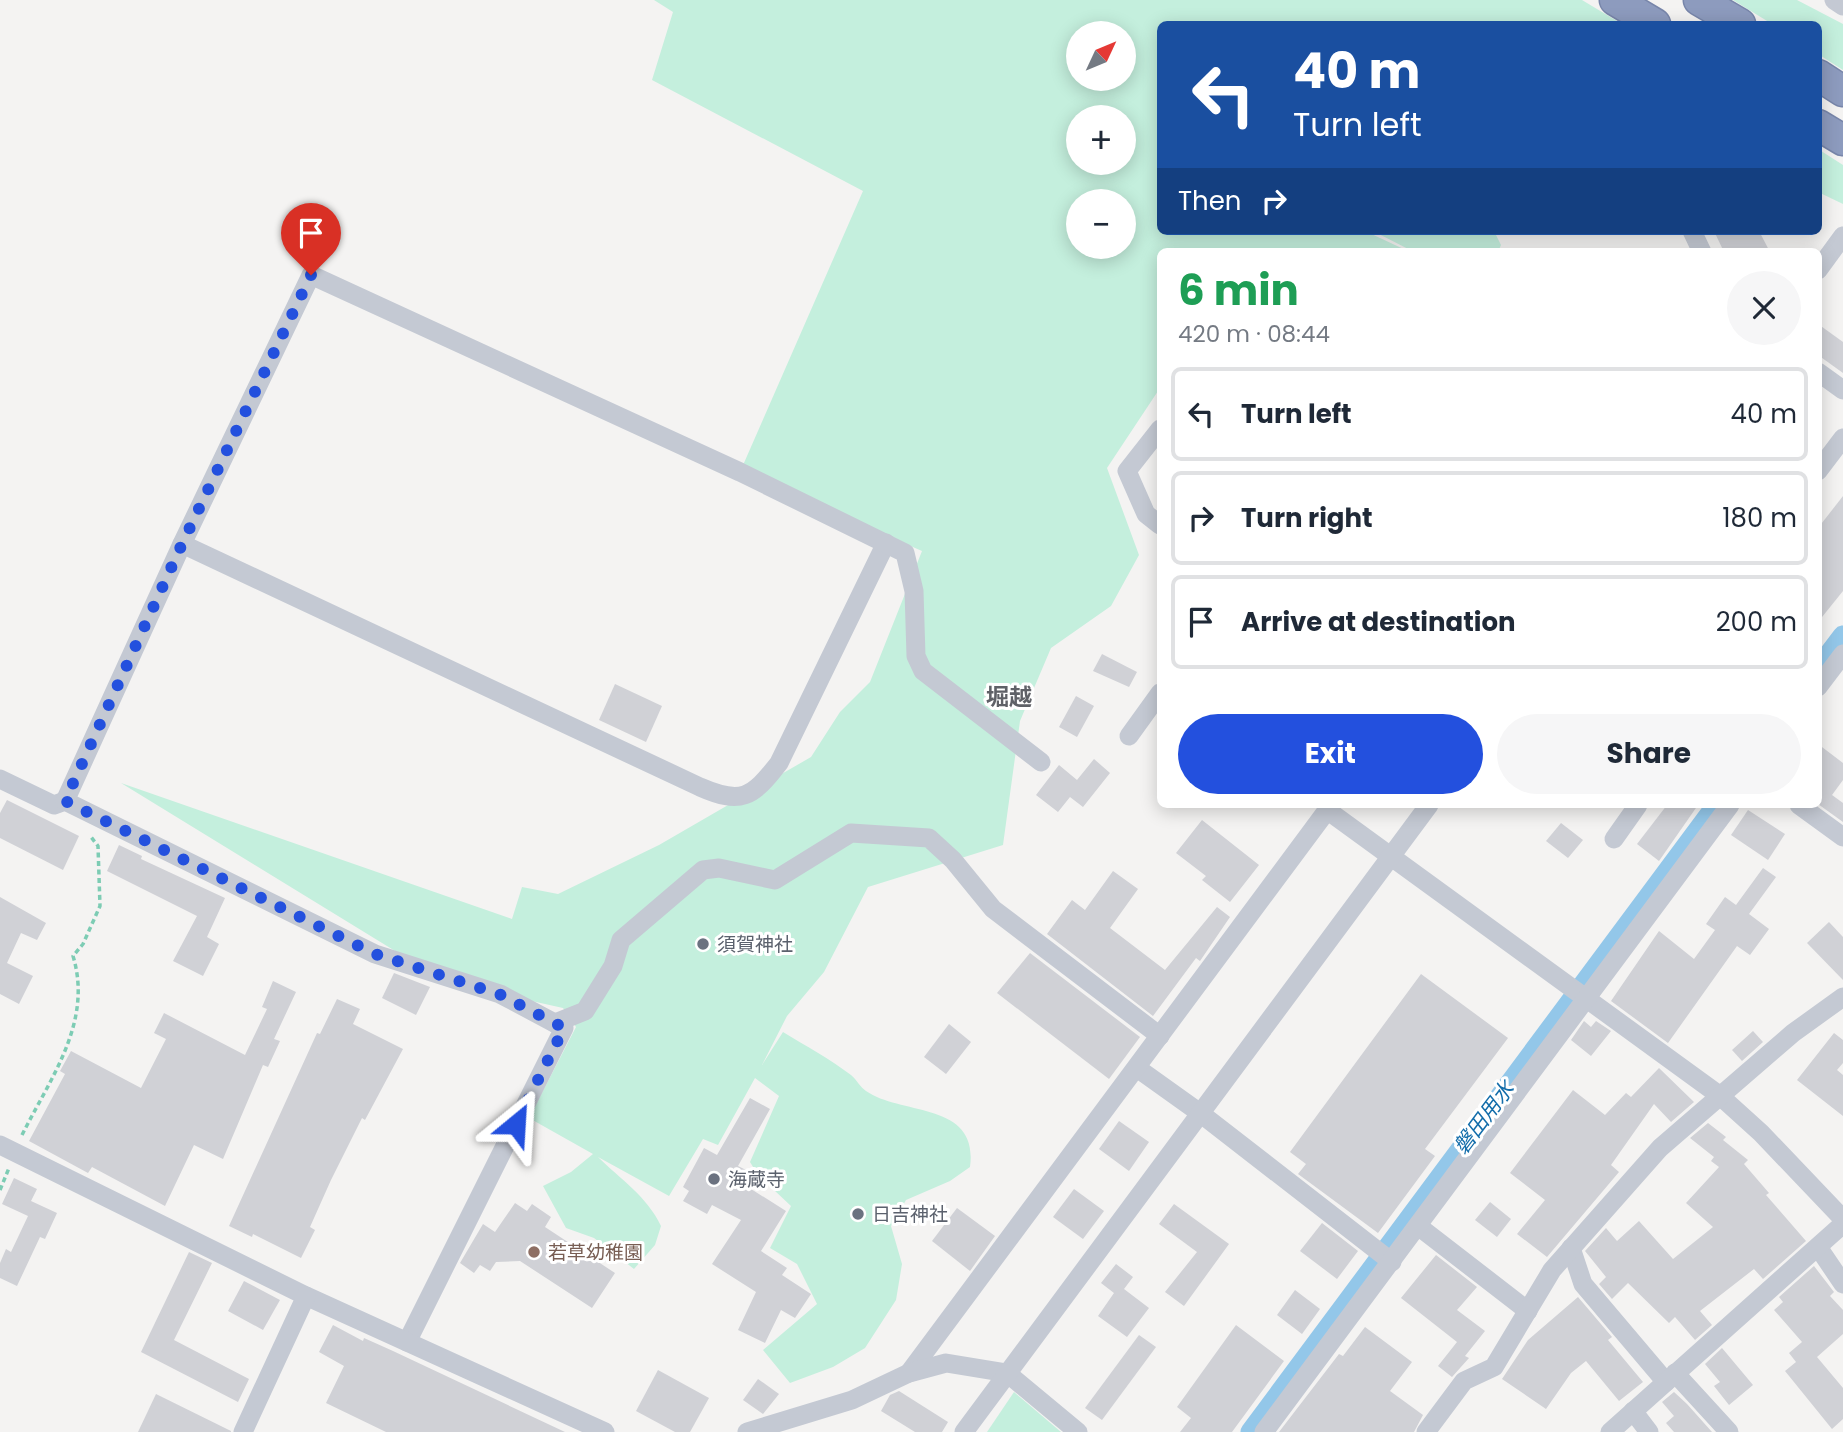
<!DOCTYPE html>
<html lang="en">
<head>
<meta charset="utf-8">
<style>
  body { margin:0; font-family:Poppins,"Noto Sans JP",sans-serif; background:#f6f6f7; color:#1f2937; height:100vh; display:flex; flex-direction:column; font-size:26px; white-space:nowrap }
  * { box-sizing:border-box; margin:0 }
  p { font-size:23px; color:#747a83 }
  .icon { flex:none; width:38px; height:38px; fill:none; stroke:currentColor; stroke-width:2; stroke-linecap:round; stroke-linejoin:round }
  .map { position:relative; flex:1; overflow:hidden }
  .sheet { position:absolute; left:1157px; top:248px; width:665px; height:560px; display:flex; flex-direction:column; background:#fff; border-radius:10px; box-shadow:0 4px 18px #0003 }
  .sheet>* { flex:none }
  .banner { position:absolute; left:1157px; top:21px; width:665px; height:214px; border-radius:10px; box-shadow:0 4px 18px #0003; background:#1a4fa0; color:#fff; overflow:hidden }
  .needle { width:46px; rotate:46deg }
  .tools { position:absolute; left:1066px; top:21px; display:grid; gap:14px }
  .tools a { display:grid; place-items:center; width:70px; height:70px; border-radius:50%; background:#fff; box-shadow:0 4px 18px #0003; font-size:35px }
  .pin { position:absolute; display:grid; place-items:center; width:60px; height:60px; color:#fff; margin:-72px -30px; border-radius:50% 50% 50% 0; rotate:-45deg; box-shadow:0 0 7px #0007 }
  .pin .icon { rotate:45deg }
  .me { position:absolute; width:77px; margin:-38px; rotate:27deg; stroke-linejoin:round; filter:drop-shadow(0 0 5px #0008) }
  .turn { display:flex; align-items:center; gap:24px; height:147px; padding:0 21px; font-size:32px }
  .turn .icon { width:91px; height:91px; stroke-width:2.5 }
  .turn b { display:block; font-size:49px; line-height:60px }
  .then { display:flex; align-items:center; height:66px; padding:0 21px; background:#0003; gap:14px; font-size:26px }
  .round { display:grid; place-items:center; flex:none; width:74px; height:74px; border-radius:37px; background:#f6f6f7 }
  .headline { display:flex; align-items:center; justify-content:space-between; height:119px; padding:0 21px }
  h1 { font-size:42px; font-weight:700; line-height:52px; color:#1e9e55 }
  .primary-button { display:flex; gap:14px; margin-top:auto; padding:14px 21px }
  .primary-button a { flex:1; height:80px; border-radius:42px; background:#2350de; color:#fff; font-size:28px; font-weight:700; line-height:80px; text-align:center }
  .primary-button a+a { background:#f6f6f7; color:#1f2937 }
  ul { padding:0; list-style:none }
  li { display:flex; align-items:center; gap:21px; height:94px; margin:0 14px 10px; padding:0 7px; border:4px solid #e0e1e3; border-radius:10px }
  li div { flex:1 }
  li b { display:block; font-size:26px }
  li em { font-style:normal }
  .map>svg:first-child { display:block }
  .green { fill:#c4efdd; fill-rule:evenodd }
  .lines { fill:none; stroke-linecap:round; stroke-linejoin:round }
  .canal { stroke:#93c7e9; stroke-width:21 }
  .building { fill:#d0d1d6 }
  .highway-casing { stroke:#7886aa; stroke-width:33 }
  .path { stroke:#7dccb4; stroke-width:3.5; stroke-dasharray:5 3.5; stroke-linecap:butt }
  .minor { stroke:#c4c9d3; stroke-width:19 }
  .highway { stroke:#8d9bbe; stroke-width:30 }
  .route { stroke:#2350de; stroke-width:12; stroke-dasharray:0 21.6 }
  .worship-dot { fill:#6b7280; stroke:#fff; stroke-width:2.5 }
  .education-dot { fill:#8d6e63; stroke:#fff; stroke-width:2.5 }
  .labels { text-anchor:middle; stroke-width:6; stroke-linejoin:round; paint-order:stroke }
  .worship-label { font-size:19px; fill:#5b616d; stroke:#fff; text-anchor:start }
  .education-label { font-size:19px; fill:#785e54; stroke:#fff; text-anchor:start }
  .water-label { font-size:21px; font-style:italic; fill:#136daa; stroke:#fff }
  .quarter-label { font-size:23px; font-weight:bold; fill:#5f6167; stroke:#fff }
</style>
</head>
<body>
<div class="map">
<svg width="1843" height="1432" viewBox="0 0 1843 1432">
  <rect width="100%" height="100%" fill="#f4f3f2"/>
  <g class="green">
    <path d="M654,0H1582L1622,24H1160V231H1365L1410,252H1160V388L1107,468L1139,555L1111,606L1051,648L1020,721L1003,845L868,887L824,972L787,1016L762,1065L783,1032C806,1046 830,1059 851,1075C857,1080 860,1087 866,1091C902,1116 979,1101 970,1167L950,1181L906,1200L891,1226L902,1264L896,1300L865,1348L833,1367L790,1383L763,1350L817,1304L797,1264L770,1248L791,1206L758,1175L750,1162L779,1096L755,1078L718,1145L703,1139L669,1196L598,1157C620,1179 647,1196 661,1226L655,1245L634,1269L594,1238L566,1228L543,1186L571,1172L593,1154L529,1118L576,1027L563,1008L500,994L431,973L121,783L512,919L522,887L558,894L659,845L811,757L840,712L870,682L922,551L740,472L863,191L652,80L673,12ZM1078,33H1124V79H1078ZM1078,117H1124V163H1078ZM1078,201H1124V247H1078Z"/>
    <path d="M1733,0H1797L1843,24V70L1818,54V24H1772Z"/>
    <path d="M1818,149L1843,165V204L1818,192Z"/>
    <path d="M1373,231H1494L1501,245L1498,252H1414Z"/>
    <path d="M1014,1392L1061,1432H987Z"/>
  </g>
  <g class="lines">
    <g class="canal">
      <path d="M1818,669L1843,636"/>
      <path d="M1251,1432L1717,805"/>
    </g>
  </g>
  <g class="building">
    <path d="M1714,231H1759L1770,252H1724Z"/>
    <path d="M1818,324L1843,342V373L1818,355Z"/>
    <path d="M1843,496V591L1818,622V528Z"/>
    <path d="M1102,654L1137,672L1129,687L1093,671Z"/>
    <path d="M615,684L662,706L646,742L599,720Z"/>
    <path d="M1076,696L1094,706L1077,737L1059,727Z"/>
    <path d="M1818,744L1843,763V780L1832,795L1843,803V822L1818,804Z"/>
    <path d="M1094,759L1110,773L1083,807L1070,797L1058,812L1036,795L1059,765L1077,780Z"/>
    <path d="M7,800L79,836L63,870L0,838V813Z"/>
    <path d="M1667,805H1698L1659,861L1637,844Z"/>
    <path d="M1748,810L1785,834L1768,860L1731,835Z"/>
    <path d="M1202,820L1259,865L1230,902L1202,880L1206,876L1176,853Z"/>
    <path d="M1561,823L1583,840L1568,858L1546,841Z"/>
    <path d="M119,845L142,856L141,859L225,898L207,937L219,944L203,976L173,961L197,916L107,871Z"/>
    <path d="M1763,868L1776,877L1749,914L1769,929L1750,955L1737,946L1668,1043L1611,1001L1659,931L1694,959L1715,930L1706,924L1725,897L1736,905Z"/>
    <path d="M1113,871L1138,889L1110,928L1165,970L1217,907L1230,917L1200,961L1196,958L1153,1016L1047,934L1072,900L1085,910Z"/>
    <path d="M0,897L46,923L37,940L21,933L7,963L33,976L19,1004L0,994Z"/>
    <path d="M1829,922L1843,937V980L1807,943Z"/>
    <path d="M1030,953L1140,1037L1109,1079L997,993Z"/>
    <path d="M394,973L430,987L416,1015L382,998Z"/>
    <path d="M1421,974L1508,1038L1425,1149L1435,1156L1378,1233L1298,1174L1306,1164L1290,1152Z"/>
    <path d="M273,981L296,992L274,1039L280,1041L268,1067L263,1065L223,1159L194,1145L165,1206L92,1167L88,1173L29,1141L65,1074L60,1071L71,1051L141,1088L166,1039L154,1033L164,1013L245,1055L267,1009L262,1007Z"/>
    <path d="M337,999L360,1009L353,1024L403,1049L365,1120L362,1118L331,1180L310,1227L315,1230L301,1258L253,1234L252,1237L229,1226L317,1033L320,1034Z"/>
    <path d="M1584,1021L1591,1027L1596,1021L1611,1031L1591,1056L1571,1040Z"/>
    <path d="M949,1024L971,1042L946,1074L924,1057Z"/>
    <path d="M1753,1031L1763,1042L1742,1061L1732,1050Z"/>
    <path d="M1834,1033L1843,1040V1063L1837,1070L1843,1075V1116L1797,1080Z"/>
    <path d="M1659,1068L1694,1102L1671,1122L1654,1104L1611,1165L1619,1172L1547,1257L1517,1234L1545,1200L1510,1173L1573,1090L1605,1115L1626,1093L1631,1097Z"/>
    <path d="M750,1098L770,1109L738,1166L746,1170L740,1182L786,1211L761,1251L787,1268L782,1275L811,1294L795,1318L781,1310L765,1343L738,1330L756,1292L712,1264L741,1220L712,1205L707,1214L683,1201L689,1191L683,1187L704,1148L717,1155Z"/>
    <path d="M1119,1121L1149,1142L1129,1171L1099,1149Z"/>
    <path d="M1708,1123L1726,1137L1723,1140L1748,1160L1744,1164L1769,1193L1766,1195L1806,1241L1763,1279L1754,1269L1700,1311L1712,1325L1695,1340L1675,1317L1669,1323L1628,1283L1612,1299L1599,1284L1606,1277L1585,1251L1606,1228L1617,1241L1639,1221L1673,1259L1713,1227L1686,1203L1719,1167L1711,1161L1714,1157L1690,1138Z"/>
    <path d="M14,1178L37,1189L31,1201L57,1213L45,1239L40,1237L17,1286L0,1278V1263L6,1249L11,1252L28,1216L2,1204Z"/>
    <path d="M1074,1189L1104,1211L1083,1239L1053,1217Z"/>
    <path d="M1490,1202L1511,1219L1497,1237L1475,1220Z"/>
    <path d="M515,1203L527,1211L532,1204L551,1217L545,1227L615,1273L592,1308L520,1261L496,1262L490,1271L480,1265L474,1273L460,1263L483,1224L495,1232Z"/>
    <path d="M1174,1204L1229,1244L1184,1306L1165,1292L1197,1252L1159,1224Z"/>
    <path d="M957,1208L995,1236L970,1271L932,1241Z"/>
    <path d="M1322,1223L1358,1251L1337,1279L1300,1251Z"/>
    <path d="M189,1252L212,1263L174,1340L249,1379L238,1402L141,1352Z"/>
    <path d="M1436,1255L1477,1287L1457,1310L1485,1331L1465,1356L1469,1358L1452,1377L1438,1366L1457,1342L1401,1298Z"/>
    <path d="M1116,1264L1133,1277L1124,1289L1149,1308L1127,1337L1098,1316L1114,1293L1101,1283Z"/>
    <path d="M1814,1266L1834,1292L1830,1296L1843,1310V1334L1817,1357L1843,1388V1419L1832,1429L1785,1371L1796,1362L1789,1353L1802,1342L1774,1310L1783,1302L1779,1297Z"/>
    <path d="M244,1281L280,1300L263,1330L228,1311Z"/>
    <path d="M1295,1290L1320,1309L1302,1334L1277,1315Z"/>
    <path d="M1578,1297L1612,1337L1608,1340L1643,1382L1619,1401L1586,1361L1571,1373L1546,1409L1502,1379L1528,1340Z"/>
    <path d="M333,1325L363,1341L364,1338L393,1351L565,1432H386L326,1403L344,1366L319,1352Z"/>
    <path d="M1236,1325L1284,1361L1232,1432H1180L1191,1418L1177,1407Z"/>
    <path d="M1365,1327L1412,1362L1390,1391L1423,1415L1414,1432H1279L1339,1354L1343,1356Z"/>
    <path d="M1139,1335L1156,1347L1102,1420L1085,1408Z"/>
    <path d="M1722,1348L1753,1385L1729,1405L1714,1386L1720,1382L1705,1364Z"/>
    <path d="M658,1370L709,1398L690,1432H675L636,1411Z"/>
    <path d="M758,1379L779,1394L763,1414L743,1400Z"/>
    <path d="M899,1391L948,1422L942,1432H915L881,1411L890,1395Z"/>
    <path d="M1674,1392L1687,1404L1712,1432H1674L1666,1423L1674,1416L1662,1402Z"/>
    <path d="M156,1394L231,1431V1432H138Z"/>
  </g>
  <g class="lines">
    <g class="highway-casing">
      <g id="highway">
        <path d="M1615,0L1655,24"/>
        <path d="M1699,0L1740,24"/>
        <path d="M1818,75L1843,91"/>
        <path d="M1818,125L1843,140"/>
      </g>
    </g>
    <g class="path">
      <path d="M22,1135C51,1077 93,1022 73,956L83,944L100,906L98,846L91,837"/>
      <path d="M0,1190L9,1168"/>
    </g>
    <g class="minor">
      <path d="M1834,0L1843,6"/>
      <path d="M1692,231L1702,252"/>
      <path d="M1818,270L1843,236"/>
      <path d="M1818,372L1843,390"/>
      <path d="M1160,429L1127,471L1146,514L1160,525"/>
      <path d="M1818,471L1843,438"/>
      <path d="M182,544L700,787C741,805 752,798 779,763L886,543"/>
      <path d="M1818,687L1843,654"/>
      <path d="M1129,736L1160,693"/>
      <path d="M0,779L54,805L65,801L375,954L500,994L564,1028L407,1342"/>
      <path d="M65,801L182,544L311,275L740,472L905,553L914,591L916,656L923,671L1041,762"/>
      <path d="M1799,805L1843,837"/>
      <path d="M1327,810L1719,1095L1761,1133L1843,1219"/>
      <path d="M1614,839L1638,805"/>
      <path d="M555,1023L585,1011L613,966L621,940L703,870L719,868L775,880L851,833L929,838L953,860L993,909L1160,1036"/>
      <path d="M1137,1068L1200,1113L1392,1262"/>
      <path d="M0,1145L306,1296L605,1432"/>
      <path d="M1418,1226L1528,1311"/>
      <path d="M1818,1247L1843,1284"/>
      <path d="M1571,1248L1583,1284L1666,1382"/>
      <path d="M909,1373L1331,805"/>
      <path d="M1675,1373L1729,1432"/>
      <path d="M1633,1411L1649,1432"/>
      <path d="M243,1432L306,1296"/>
      <path d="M747,1432L852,1400L909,1373L946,1363L1007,1373L1078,1432"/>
      <path d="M964,1432L1429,805"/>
      <path d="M1264,1432L1730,805"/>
      <path d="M1426,1432L1464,1381L1494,1367L1552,1270L1660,1148L1793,1033L1843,997"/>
      <path d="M1610,1432L1843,1224"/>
    </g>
    <use href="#highway" class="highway"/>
  </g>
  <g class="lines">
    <path class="route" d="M311,275L182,544L65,801L375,954L499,994L564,1028L516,1124"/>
  </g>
  <g class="worship-dot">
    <circle cx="703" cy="944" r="7"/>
    <circle cx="714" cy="1179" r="7"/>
    <circle cx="858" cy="1214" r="7"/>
  </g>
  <circle class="education-dot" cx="534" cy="1252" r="7"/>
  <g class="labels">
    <g class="worship-label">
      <text x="717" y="951">須賀神社</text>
      <text x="728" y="1186">海蔵寺</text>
      <text x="872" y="1221">日吉神社</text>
    </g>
    <g class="education-label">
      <text x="548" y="1259">若草幼稚園</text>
    </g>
    <g class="water-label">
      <text transform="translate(1484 1118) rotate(-53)" y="7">磐田用水</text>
    </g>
    <g class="quarter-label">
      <text x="1009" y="705">堀越</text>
    </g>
  </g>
</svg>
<div class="tools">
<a><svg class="needle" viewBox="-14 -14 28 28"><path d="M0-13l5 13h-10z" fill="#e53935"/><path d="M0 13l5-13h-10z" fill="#747a83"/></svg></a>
<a>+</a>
<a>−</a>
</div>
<div class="pin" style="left:311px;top:275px;background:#d93025"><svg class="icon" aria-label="arrive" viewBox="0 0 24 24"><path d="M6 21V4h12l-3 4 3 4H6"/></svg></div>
<svg class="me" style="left:516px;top:1124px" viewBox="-20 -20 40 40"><path d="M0-17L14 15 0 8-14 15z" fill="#2350de" stroke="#fff" stroke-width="4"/></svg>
<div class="banner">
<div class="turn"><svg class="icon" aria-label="left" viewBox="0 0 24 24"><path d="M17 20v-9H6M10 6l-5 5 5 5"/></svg><div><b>40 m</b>Turn left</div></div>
<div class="then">Then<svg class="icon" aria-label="right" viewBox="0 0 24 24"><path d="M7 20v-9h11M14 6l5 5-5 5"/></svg></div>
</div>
<section class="sheet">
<div class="headline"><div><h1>6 min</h1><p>420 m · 08:44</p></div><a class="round"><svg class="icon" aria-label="close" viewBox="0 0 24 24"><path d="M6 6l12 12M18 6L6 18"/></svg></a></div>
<ul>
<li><svg class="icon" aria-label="left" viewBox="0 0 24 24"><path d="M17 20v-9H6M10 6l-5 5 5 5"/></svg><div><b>Turn left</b></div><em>40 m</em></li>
<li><svg class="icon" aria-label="right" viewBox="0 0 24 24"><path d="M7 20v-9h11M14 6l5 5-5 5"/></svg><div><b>Turn right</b></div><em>180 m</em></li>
<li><svg class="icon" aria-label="arrive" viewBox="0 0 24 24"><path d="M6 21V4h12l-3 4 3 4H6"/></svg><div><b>Arrive at destination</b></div><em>200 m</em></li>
</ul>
<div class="primary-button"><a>Exit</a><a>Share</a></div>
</section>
</div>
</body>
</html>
